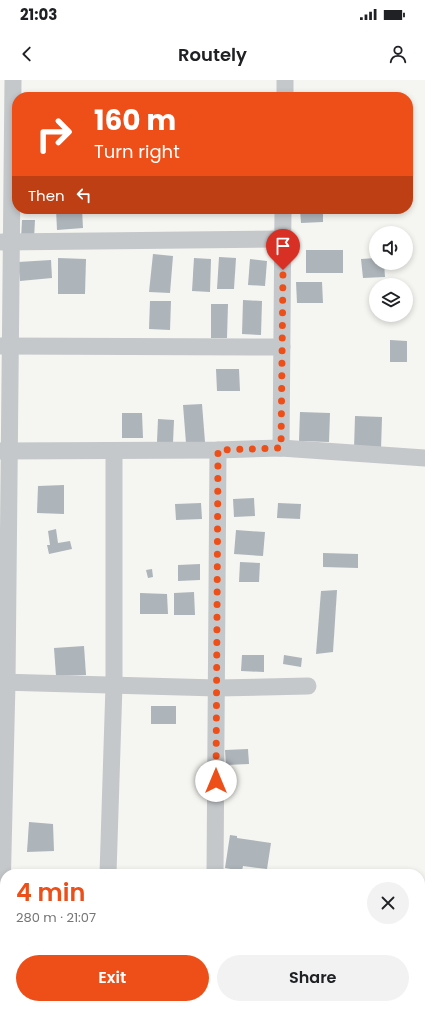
<!DOCTYPE html>
<html lang="en">
<head>
<meta charset="utf-8">
<style>
  body { margin:0; font-family:Poppins,sans-serif; background:#f2f2f2; color:#202124; height:100vh; display:flex; flex-direction:column; font-size:15px; white-space:nowrap }
  * { box-sizing:border-box; margin:0 }
  p { font-size:13px; color:#757577 }
  .icon { flex:none; width:22px; height:22px; fill:none; stroke:currentColor; stroke-width:2; stroke-linecap:round; stroke-linejoin:round }
  .map { position:relative; flex:1; overflow:hidden }
  .panel { position:absolute; left:0px; top:789px; width:425px; height:140px; display:flex; flex-direction:column; background:#fff; border-radius:16px 16px 0 0; box-shadow:0 2px 6px #0003 }
  .panel>* { flex:none }
  .guide { position:absolute; left:12px; top:12px; width:401px; height:122px; border-radius:16px; box-shadow:0 2px 6px #0003; background:#ee4f18; color:#fff; overflow:hidden }
  .buttons { position:absolute; left:369px; top:146px; display:grid; gap:8px }
  .buttons a { display:grid; place-items:center; width:44px; height:44px; border-radius:50%; background:#fff; box-shadow:0 2px 6px #0003; font-size:20px }
  .pin { position:absolute; display:grid; place-items:center; width:34px; height:34px; color:#fff; margin:-41px -17px; border-radius:50% 50% 50% 0; rotate:-45deg; box-shadow:0 0 4px #0007 }
  .pin .icon { rotate:45deg }
  .me { position:absolute; width:44px; margin:-22px; rotate:0deg; stroke-linejoin:round; filter:drop-shadow(0 0 3px #0008) }
  .turn { display:flex; align-items:center; gap:14px; height:84px; padding:0 16px; font-size:18px }
  .turn .icon { width:52px; height:52px; stroke-width:2.5 }
  .turn b { display:block; font-size:28px; line-height:34px }
  .then { display:flex; align-items:center; height:38px; padding:0 16px; background:#0003; gap:8px; font-size:15px }
  .round { display:grid; place-items:center; flex:none; width:42px; height:42px; border-radius:21px; background:#f2f2f2 }
  .headline { display:flex; align-items:center; justify-content:space-between; height:68px; padding:0 16px }
  h1 { font-size:24px; font-weight:600; line-height:30px; color:#ee4f18 }
  .primary-button { display:flex; gap:8px; margin-top:auto; padding:8px 16px }
  .primary-button a { flex:1; height:46px; border-radius:24px; background:#ee4f18; color:#fff; font-size:16px; font-weight:600; line-height:46px; text-align:center }
  .primary-button a+a { background:#f2f2f2; color:#202124 }
  .status { display:flex; justify-content:space-between; align-items:center; height:28px; padding:0 20px; background:#fff; direction:ltr }
  .status svg { height:11px; fill:currentColor }
  header { display:flex; justify-content:space-between; align-items:center; height:52px; padding:0 16px; background:#fff; font-size:18px; font-weight:600 }
  .map>svg:first-child { display:block }
  .building { fill:#adb4ba }
  .lines { fill:none; stroke-linecap:round; stroke-linejoin:round }
  .minor { stroke:#c4c8cb; stroke-width:17 }
  .route { stroke:#ee4f18; stroke-width:7; stroke-dasharray:0 12.6 }
</style>
</head>
<body>
<div class="status"><b>21:03</b><svg viewBox="0 0 49 12"><path d="M0 12V9h3v3zM5 12V6h3v6zM10 12V3h3v9zM15 12V0h3v12zM26 1h20v11H26zM47 4h2v5h-2z"/></svg></div>
<header><svg class="icon" aria-label="back" viewBox="0 0 24 24"><path d="M15 5l-7 7 7 7"/></svg>Routely<svg class="icon" aria-label="person" viewBox="0 0 24 24"><circle cx="12" cy="8" r="4"/><path d="M4 21q1-7 8-7t8 7"/></svg></header>
<div class="map">
<svg width="425" height="929" viewBox="0 0 425 929">
  <rect width="100%" height="100%" fill="#f5f6f1"/>
  <g class="building">
    <rect x="253" y="14" width="18" height="3"/>
    <path d="M56,129H82L83,148L57,150Z"/>
    <path d="M300,129H323V142L301,143Z"/>
    <path d="M22,140H35L34,159H21Z"/>
    <rect x="306" y="170" width="37" height="23"/>
    <path d="M153,174L173,176L170,213L149,212Z"/>
    <path d="M219,177L236,178L234,209H217Z"/>
    <path d="M58,178L86,179L85,214H58Z"/>
    <path d="M194,178L211,179L210,212L192,211Z"/>
    <path d="M376,178V183H384L385,197L363,198L361,179Z"/>
    <path d="M250,179L267,181L265,206L248,205Z"/>
    <path d="M51,180L52,198L20,201L18,182Z"/>
    <path d="M296,202H322L323,223H297Z"/>
    <path d="M243,220L262,221L261,255L242,254Z"/>
    <path d="M150,221H171L170,250L149,249Z"/>
    <path d="M211,224H228L227,258H211Z"/>
    <path d="M390,260L407,261V282H390Z"/>
    <path d="M216,289H239L240,311H217Z"/>
    <path d="M202,324L205,362L186,363L183,325Z"/>
    <path d="M300,332L330,333L329,362L299,361Z"/>
    <path d="M122,333H142L143,358H122Z"/>
    <path d="M355,336L382,337L381,369L354,368Z"/>
    <path d="M158,339L174,340L173,363L157,362Z"/>
    <path d="M64,405V434L37,433L38,406Z"/>
    <path d="M254,418L255,436L234,437L233,419Z"/>
    <path d="M201,423L202,439L176,440L175,424Z"/>
    <path d="M278,423L301,424L300,439L277,438Z"/>
    <path d="M56,449L58,463L70,461L72,469L49,474L47,465H50L48,451Z"/>
    <path d="M236,450L265,452L263,476L234,474Z"/>
    <path d="M323,473L358,474V488L323,487Z"/>
    <path d="M240,482L260,483L259,502H239Z"/>
    <path d="M200,484V500L178,501V485Z"/>
    <path d="M152,489L153,497L148,498L146,490Z"/>
    <path d="M337,510L333,572L316,574L321,511Z"/>
    <path d="M194,512L195,535H174V513Z"/>
    <path d="M140,513L167,514L168,534H140Z"/>
    <path d="M84,566L86,595L56,596L54,568Z"/>
    <path d="M242,575H264V592L241,591Z"/>
    <path d="M284,575L302,578L301,587L283,584Z"/>
    <rect x="151" y="626" width="25" height="18"/>
    <path d="M248,669L249,684L226,685L225,670Z"/>
    <path d="M29,742L53,744L54,771L27,772Z"/>
    <path d="M230,755L237,756V758L271,763L267,789L243,786L242,791L225,788Z"/>
  </g>
  <g class="lines">
    <g class="minor">
      <path d="M285,17V0"/>
      <path d="M2,162L284,159"/>
      <path d="M0,266L282,267"/>
      <path d="M281,368L283,129"/>
      <path d="M0,371L218,370L281,368L425,378"/>
      <path d="M0,602L217,608L308,606"/>
      <path d="M108,794L114,605V371"/>
      <path d="M215,794L218,370"/>
      <path d="M2,815L7,602L13,0"/>
    </g>
  </g>
  <g class="lines">
    <path class="route" d="M216,701L218,370L281,368L283,190"/>
  </g>
</svg>
<div class="buttons">
<a><svg class="icon" aria-label="sound" viewBox="0 0 24 24"><path d="M4 9h4l5-4v14l-5-4H4zM17 9q2 3 0 6"/></svg></a>
<a><svg class="icon" aria-label="layers" viewBox="0 0 24 24"><path d="M12 4l9 5-9 5-9-5zM3 14l9 5 9-5"/></svg></a>
</div>
<div class="pin" style="left:283px;top:190px;background:#d93025"><svg class="icon" aria-label="arrive" viewBox="0 0 24 24"><path d="M6 21V4h12l-3 4 3 4H6"/></svg></div>
<svg class="me" style="left:216px;top:701px" viewBox="-20 -20 40 40"><circle r="19" fill="#fff"/><path d="M0-13L10 11 0 6-10 11z" fill="#ee4f18"/></svg>
<div class="guide">
<div class="turn"><svg class="icon" aria-label="right" viewBox="0 0 24 24"><path d="M7 20v-9h11M14 6l5 5-5 5"/></svg><div><b>160 m</b>Turn right</div></div>
<div class="then">Then<svg class="icon" aria-label="left" viewBox="0 0 24 24"><path d="M17 20v-9H6M10 6l-5 5 5 5"/></svg></div>
</div>
<section class="panel">
<div class="headline"><div><h1>4 min</h1><p>280 m · 21:07</p></div><a class="round"><svg class="icon" aria-label="close" viewBox="0 0 24 24"><path d="M6 6l12 12M18 6L6 18"/></svg></a></div>
<div class="primary-button"><a>Exit</a><a>Share</a></div>
</section>
</div>
</body>
</html>
